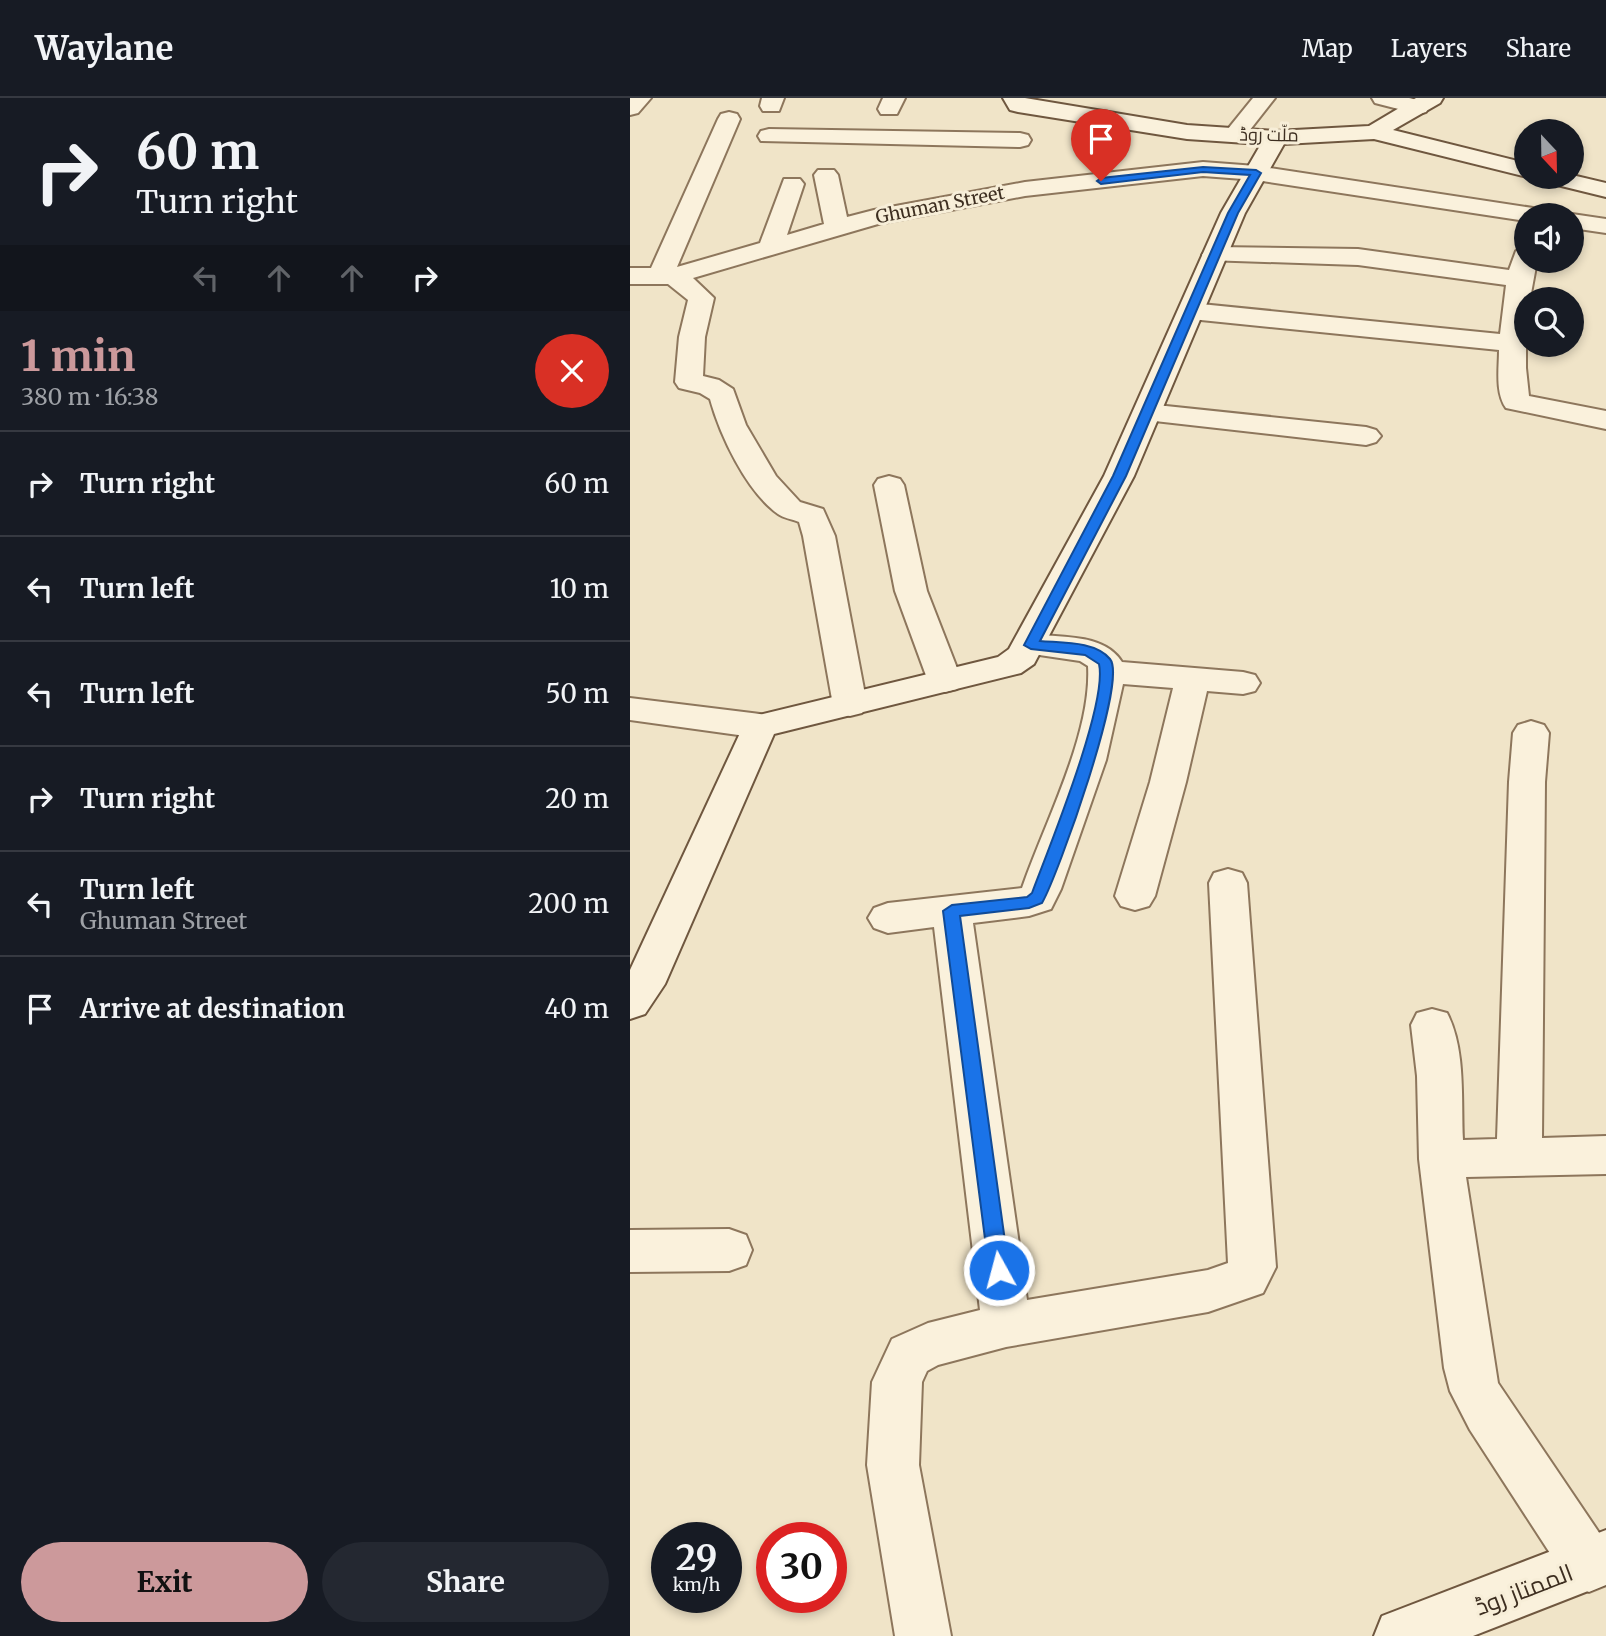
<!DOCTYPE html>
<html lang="en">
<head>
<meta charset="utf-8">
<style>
  body { margin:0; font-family:Merriweather,Cairo,serif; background:#242831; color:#f1f3f6; height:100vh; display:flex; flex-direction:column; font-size:26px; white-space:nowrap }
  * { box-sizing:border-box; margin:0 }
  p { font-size:23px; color:#9ea1a6 }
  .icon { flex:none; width:38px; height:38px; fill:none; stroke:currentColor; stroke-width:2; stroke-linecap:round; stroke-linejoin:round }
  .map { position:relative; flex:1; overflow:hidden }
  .sheet { display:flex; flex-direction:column; background:#171b24; width:630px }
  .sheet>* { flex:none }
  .hud { background:#171b24; color:#f1f3f6; overflow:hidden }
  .needle { width:46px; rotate:158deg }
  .buttons { position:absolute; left:884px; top:21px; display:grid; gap:14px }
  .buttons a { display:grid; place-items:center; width:70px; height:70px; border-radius:50%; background:#171b24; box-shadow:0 4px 10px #0003; font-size:35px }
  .speed { position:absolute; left:21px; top:1424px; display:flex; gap:14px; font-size:35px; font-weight:700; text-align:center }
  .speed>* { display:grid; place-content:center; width:91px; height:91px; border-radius:50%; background:#171b24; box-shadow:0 4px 10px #0003; line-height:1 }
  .speed small { font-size:18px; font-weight:400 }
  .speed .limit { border:10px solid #d22; background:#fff; color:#111 }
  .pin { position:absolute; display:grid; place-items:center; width:60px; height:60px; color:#fff; margin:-72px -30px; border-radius:50% 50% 50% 0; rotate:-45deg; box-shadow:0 0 7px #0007 }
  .pin .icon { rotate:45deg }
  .me { position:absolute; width:77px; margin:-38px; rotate:353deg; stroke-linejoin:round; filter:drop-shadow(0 0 5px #0008) }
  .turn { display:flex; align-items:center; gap:24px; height:147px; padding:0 21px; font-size:32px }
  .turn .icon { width:91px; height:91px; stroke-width:2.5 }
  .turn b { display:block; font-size:49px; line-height:60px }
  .lanes { display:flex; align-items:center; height:66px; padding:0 21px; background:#0003; justify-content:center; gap:35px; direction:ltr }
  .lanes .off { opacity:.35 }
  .round { display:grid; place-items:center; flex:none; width:74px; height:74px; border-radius:37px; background:#242831 }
  .summary { display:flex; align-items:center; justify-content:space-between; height:119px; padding:0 21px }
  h1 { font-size:42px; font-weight:700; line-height:52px; color:#cc999b }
  .primary-button { display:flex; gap:14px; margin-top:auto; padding:14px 21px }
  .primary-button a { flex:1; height:80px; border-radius:42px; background:#cc999b; color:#111; font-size:28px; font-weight:700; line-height:80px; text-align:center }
  .primary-button a+a { background:#242831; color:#f1f3f6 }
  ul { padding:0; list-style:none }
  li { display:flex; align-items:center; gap:21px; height:105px; padding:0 21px; border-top:2px solid #363941 }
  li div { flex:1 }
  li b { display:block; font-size:26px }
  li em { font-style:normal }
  header { display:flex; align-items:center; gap:42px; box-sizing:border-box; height:98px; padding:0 35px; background:#171b24; border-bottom:2px solid #363941 }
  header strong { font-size:33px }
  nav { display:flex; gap:38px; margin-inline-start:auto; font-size:24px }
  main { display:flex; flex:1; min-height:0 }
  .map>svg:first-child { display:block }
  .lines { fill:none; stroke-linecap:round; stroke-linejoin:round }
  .street-casing { stroke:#8d765c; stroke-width:4 }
  .secondary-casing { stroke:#6f573f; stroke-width:4 }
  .street { fill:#faf1dc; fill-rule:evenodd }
  .secondary { fill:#faf1dc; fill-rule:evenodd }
  .route { fill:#1a73e8; stroke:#114b97; stroke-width:2 }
  .labels { text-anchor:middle; stroke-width:6; stroke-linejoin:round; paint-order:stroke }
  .far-street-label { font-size:18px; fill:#3d2e20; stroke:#f7eed8 }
  .near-street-label { font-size:24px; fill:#3d2e20; stroke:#f7eed8 }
</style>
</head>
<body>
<header>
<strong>Waylane</strong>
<nav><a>Map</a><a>Layers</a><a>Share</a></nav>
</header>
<main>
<section class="sheet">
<div class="hud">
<div class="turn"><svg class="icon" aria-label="right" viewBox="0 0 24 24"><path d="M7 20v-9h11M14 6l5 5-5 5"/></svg><div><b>60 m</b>Turn right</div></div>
<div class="lanes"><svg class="icon off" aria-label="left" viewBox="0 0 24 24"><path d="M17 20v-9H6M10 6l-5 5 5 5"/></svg><svg class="icon off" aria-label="ahead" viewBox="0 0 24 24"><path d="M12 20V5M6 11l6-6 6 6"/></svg><svg class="icon off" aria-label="ahead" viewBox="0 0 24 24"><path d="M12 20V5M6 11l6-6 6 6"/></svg><svg class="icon" aria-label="right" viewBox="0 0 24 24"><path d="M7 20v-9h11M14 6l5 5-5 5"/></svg></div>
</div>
<div class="summary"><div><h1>1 min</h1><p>380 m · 16:38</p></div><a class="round" style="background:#d93025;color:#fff"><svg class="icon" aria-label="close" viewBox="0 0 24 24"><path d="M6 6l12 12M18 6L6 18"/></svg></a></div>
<ul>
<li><svg class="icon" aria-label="right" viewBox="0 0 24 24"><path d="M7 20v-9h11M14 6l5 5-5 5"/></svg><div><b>Turn right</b></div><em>60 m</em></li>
<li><svg class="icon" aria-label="left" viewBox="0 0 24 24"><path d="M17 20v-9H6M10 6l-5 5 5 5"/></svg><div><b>Turn left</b></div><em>10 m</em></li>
<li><svg class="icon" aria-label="left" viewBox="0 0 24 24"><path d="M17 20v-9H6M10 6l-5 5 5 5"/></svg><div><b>Turn left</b></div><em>50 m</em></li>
<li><svg class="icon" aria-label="right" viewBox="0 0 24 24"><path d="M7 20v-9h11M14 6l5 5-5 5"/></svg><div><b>Turn right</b></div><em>20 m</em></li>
<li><svg class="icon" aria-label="left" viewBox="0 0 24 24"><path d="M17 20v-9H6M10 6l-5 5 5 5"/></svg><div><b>Turn left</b><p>Ghuman Street</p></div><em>200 m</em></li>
<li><svg class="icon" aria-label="arrive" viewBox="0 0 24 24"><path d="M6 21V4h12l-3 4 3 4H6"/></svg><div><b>Arrive at destination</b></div><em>40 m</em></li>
</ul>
<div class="primary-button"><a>Exit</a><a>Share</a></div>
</section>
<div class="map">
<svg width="976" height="1538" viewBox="0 0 976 1538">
  <rect width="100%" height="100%" fill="#f0e4c8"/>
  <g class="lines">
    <g class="street-casing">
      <g id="street">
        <path d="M0,0H21L8,15L0,17Z"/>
        <path d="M132,0H154L149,13H133L130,8Z"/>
        <path d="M253,0H275L267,16H251L248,11Z"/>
        <path d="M623,0H645L612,42H596L593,37Z"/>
        <path d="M742,0H779L796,4L799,9L796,14L788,16L745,5Z"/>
        <path d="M99,14L107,16L110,21L47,169L130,145L154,81H170L174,86L157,137L194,126L184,77L188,72H204L208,77L217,119L244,112L395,84L573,64L626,68L903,110L912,112L915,117H896V123L626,82L573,78L395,98L248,126L63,180L84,200L75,239L73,278L89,282L103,291L116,327L146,378L170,404L193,411L205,438L237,607L232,615L220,618L208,615L203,607L173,438L169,424C162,421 153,420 148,416C116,393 90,337 80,301L70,295L49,290L45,284L49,239L58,202L38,186H0V170H21L88,21L91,16Z"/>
        <path d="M139,31L390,35L398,37L401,42L398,47L390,49L131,43L128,38L131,33Z"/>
        <path d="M942,116L976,121V135L942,130V117H936Z"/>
        <path d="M585,149L728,151L879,172L886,153L896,151V163H907L900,201H896V270L899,298L976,313V331L876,310C865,295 869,270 869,252L561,221L552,219L548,213L552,207L561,205L870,236L876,187L728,167L576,162L572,157L576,152Z"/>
        <path d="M517,306L736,329L746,332L751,338L746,344L736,347L507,321L503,315L507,309Z"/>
        <path d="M259,378L270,381L274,387L297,493L332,583L327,591L315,594L303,591L298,583L265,493L244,387L248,381Z"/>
        <path d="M401,536C431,540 474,535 492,564L613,574L625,577L630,585L625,593L613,596L577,593L556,684L525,798L519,808L505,812L491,808L485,798L520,684L543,590L493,586L476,662L431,791L421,811L399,818L343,825L397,1202L578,1172L598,1165L579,785L584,775L598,771L612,775L617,785L646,1169L633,1195L578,1214L376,1249L308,1267L297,1273L292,1284L289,1367L321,1538H265L237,1367L242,1284L262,1241L298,1225L350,1212L304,829L258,835L244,830L238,820L244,810L258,805L392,790C414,726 462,636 458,568L450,563L389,554L384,547L389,540Z"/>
        <path d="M0,600L130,616L143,620L148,628L143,636L130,640L0,622Z"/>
        <path d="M901,623L914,627L919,635L915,684L912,1040L976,1038V1076L836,1079L868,1285L976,1445V1487L959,1494L940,1486L840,1332L820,1293L814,1270L789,1061L787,978L781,927L787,915L802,911L817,915C836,951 831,1002 833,1042L867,1041L879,684L883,635L888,627Z"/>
        <path d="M99,1131L116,1137L122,1152L116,1167L99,1173L0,1174V1132Z"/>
      </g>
    </g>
    <g class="secondary-casing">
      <g id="secondary">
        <path d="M373,0H395L557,27L646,33L739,28L786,0H813L810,5L763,32L896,65L897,79L744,41L654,46L615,115L504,378L404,566L391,575L144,636L35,886L15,916L0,921V872L117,620L368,559L379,551L474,378L591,115L631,46L557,41L388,14L380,12Z"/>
        <path d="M942,77L976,85V99L915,84L911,79H942Z"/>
        <path d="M976,1432V1486L843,1538H744L752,1518Z"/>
      </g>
    </g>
    <use href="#street" class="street"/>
    <use href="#secondary" class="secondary"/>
  </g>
  <path class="route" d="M573,69L626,72L631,75L608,115L496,378L410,543C432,545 465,543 480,561C498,582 428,777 412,805L399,810L330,818L379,1172L376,1178L369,1180L362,1178L359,1172L313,813L322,807L397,799L402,795C418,752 478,606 469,566L455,557L401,551L394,547L483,378L598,115L620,77L573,74L471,86L467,83L471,80Z"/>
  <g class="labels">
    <g class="far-street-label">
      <text transform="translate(639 37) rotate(1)" y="6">ملّت روڈ</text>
      <text transform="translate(310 107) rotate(-11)" y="6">Ghuman Street</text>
    </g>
    <g class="near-street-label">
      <text transform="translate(894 1492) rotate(-21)" y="8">الممتاز روڈ</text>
    </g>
  </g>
</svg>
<div class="buttons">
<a><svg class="needle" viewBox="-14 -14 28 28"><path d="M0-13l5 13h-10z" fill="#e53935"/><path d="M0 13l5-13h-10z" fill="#9ea1a6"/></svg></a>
<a><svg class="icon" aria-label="sound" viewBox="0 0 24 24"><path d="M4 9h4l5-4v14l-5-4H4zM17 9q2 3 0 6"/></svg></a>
<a><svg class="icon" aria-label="search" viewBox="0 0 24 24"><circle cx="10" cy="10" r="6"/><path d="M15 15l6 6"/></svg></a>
</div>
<div class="speed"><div>29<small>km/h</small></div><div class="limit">30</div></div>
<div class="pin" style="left:471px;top:83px;background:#d93025"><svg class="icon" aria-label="arrive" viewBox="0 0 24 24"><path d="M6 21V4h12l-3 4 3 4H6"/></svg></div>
<svg class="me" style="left:369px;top:1172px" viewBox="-20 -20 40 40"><circle r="17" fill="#1a73e8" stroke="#fff" stroke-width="3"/><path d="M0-11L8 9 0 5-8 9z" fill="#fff"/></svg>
</div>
</main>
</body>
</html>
